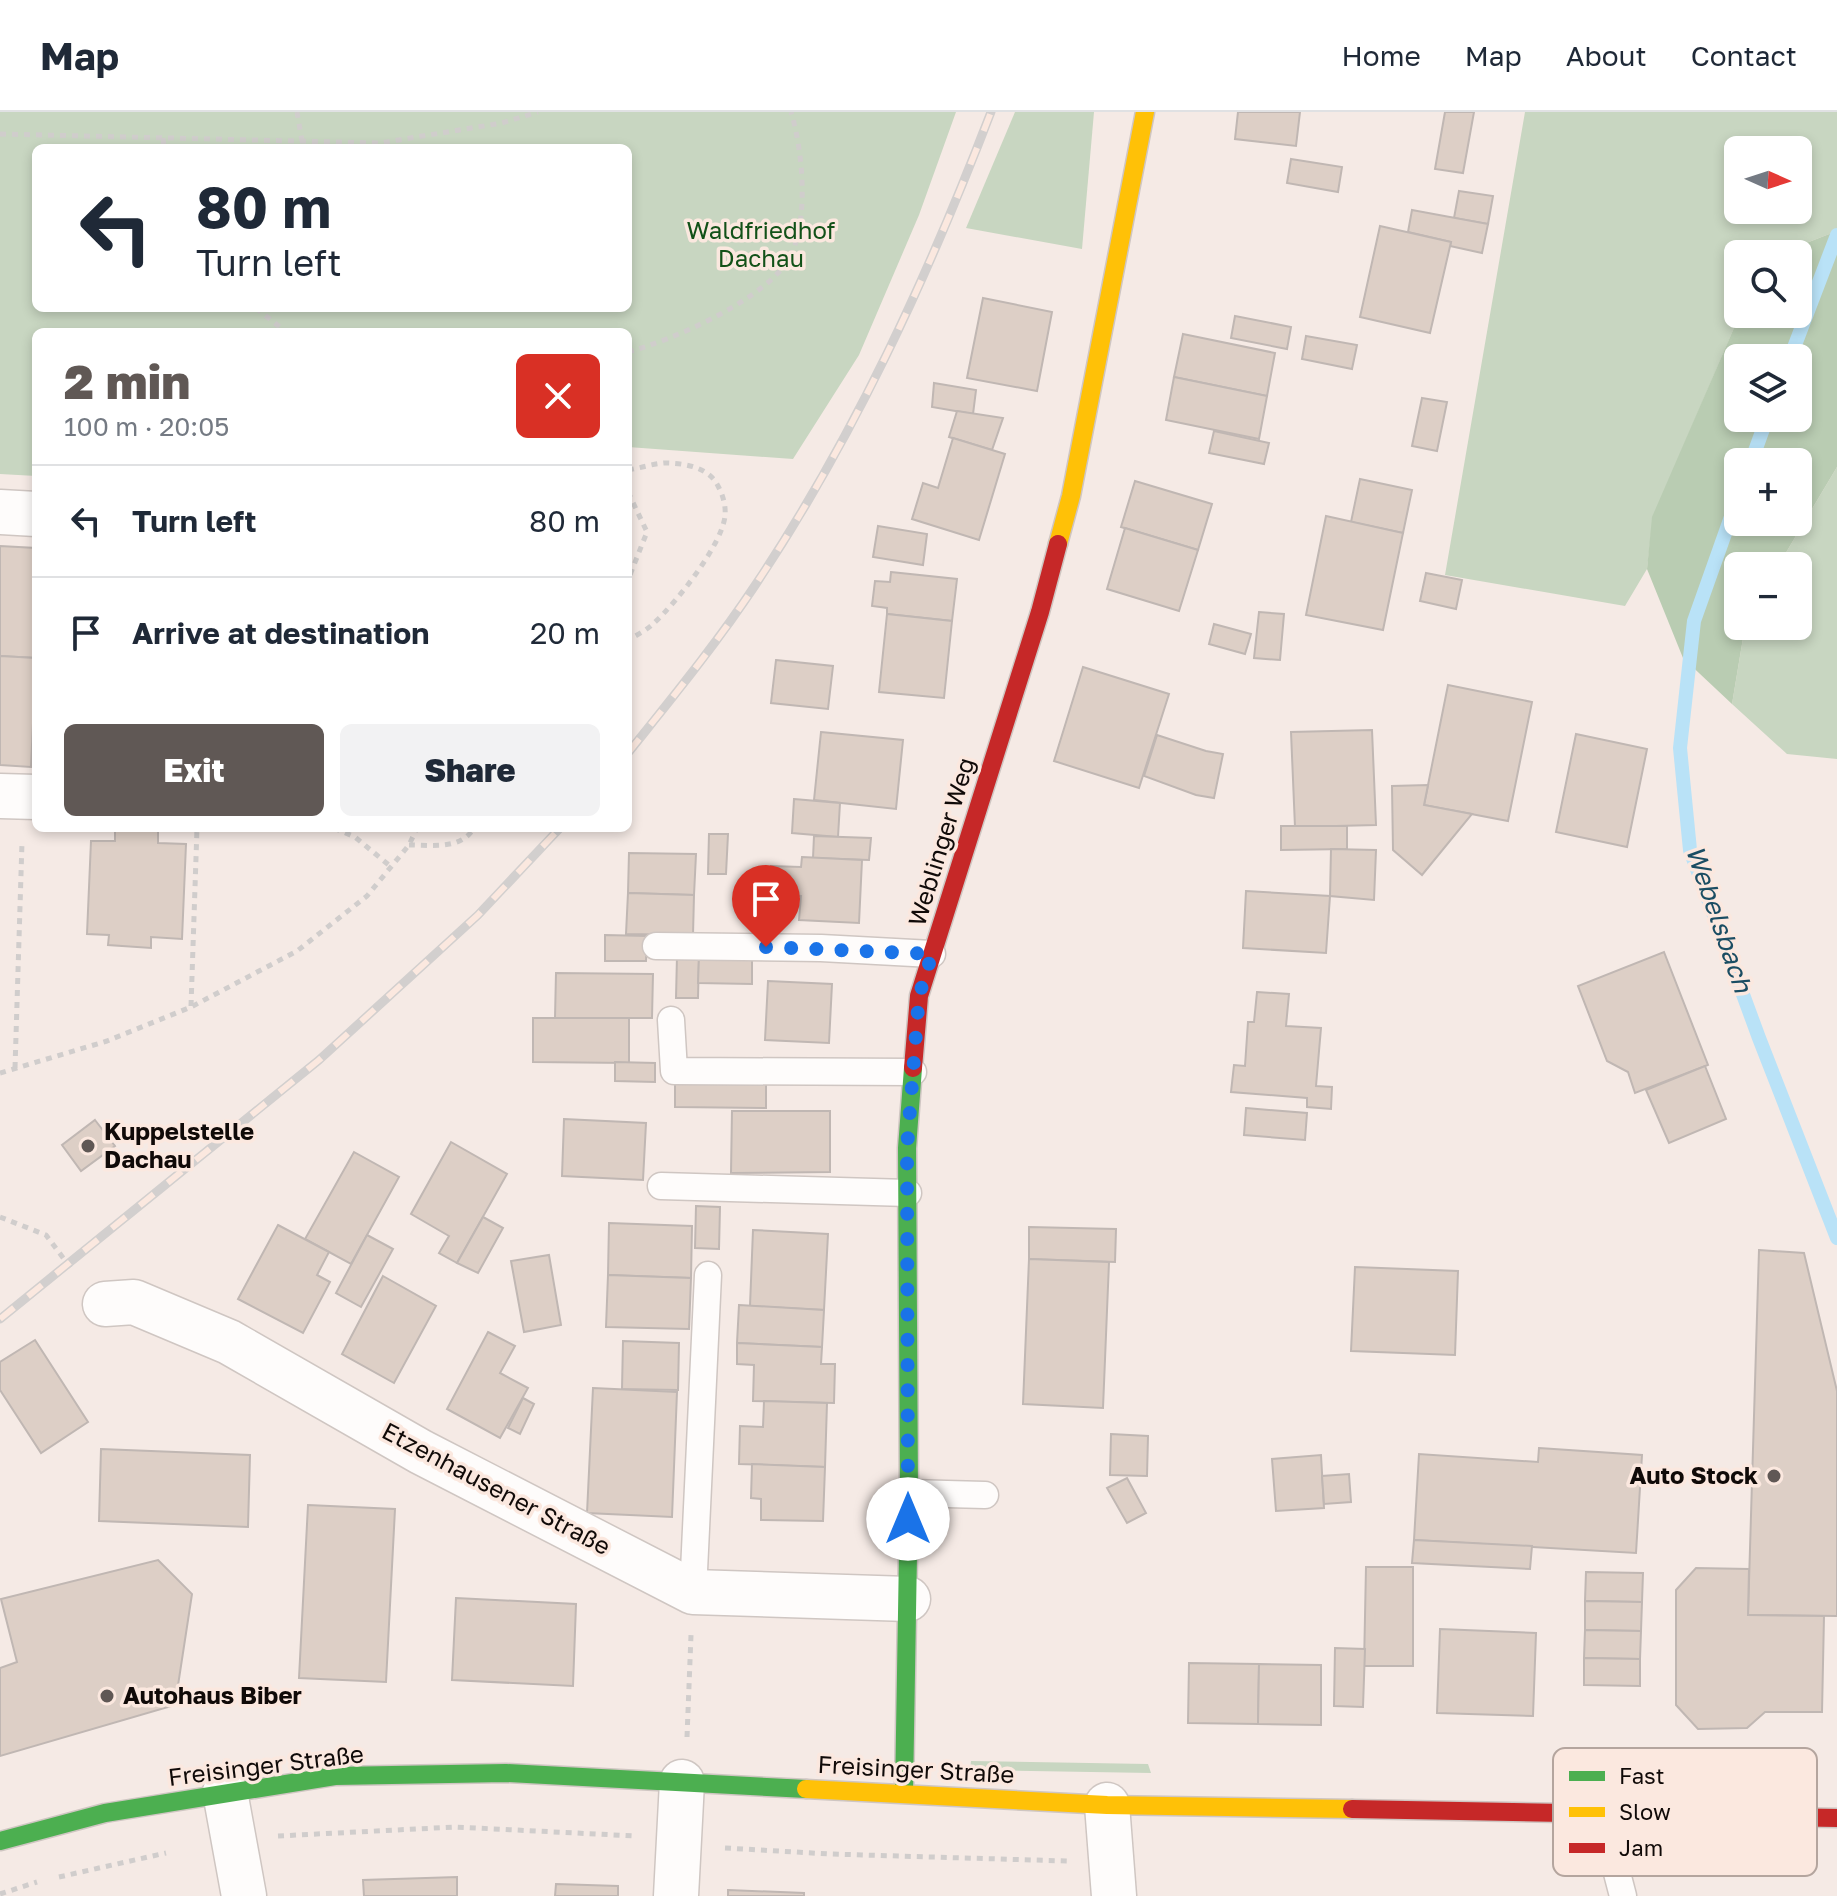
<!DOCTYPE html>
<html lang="en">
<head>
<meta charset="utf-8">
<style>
  body { margin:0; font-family:"Golos Text",sans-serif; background:#f2f2f3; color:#1f2937; height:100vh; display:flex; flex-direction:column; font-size:30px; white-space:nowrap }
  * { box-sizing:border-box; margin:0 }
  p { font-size:26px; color:#747a83 }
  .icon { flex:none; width:44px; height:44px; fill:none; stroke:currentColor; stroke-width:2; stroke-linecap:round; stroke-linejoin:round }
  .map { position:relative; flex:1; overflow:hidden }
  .sheet { position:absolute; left:32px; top:216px; width:600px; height:504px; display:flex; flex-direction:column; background:#fff; border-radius:12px; box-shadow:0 4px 12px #0003 }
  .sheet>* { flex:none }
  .guide { position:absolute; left:32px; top:32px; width:600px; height:168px; border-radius:12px; box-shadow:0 4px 12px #0003; background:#fff; color:#1f2937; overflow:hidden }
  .needle { width:52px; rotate:93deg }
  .tools { position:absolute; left:1724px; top:24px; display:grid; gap:16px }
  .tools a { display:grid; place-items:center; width:88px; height:88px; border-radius:12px; background:#fff; box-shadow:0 4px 12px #0003; font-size:40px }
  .pin { position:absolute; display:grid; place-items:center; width:68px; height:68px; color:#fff; margin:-82px -34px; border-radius:50% 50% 50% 0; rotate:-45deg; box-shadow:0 0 8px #0007 }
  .pin .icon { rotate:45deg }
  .me { position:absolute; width:88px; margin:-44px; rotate:0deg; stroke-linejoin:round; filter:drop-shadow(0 0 6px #0008) }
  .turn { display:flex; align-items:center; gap:28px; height:168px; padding:0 32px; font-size:36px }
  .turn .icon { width:104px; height:104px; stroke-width:2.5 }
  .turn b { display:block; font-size:56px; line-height:68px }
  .round { display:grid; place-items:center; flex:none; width:84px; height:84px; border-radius:12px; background:#f2f2f3 }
  .summary { display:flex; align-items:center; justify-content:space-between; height:136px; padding:0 32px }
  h1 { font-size:48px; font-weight:800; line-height:60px; color:#605855 }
  .action { display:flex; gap:16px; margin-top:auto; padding:16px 32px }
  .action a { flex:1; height:92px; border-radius:12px; background:#605855; color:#fff; font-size:32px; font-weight:800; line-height:92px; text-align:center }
  .action a+a { background:#f2f2f3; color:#1f2937 }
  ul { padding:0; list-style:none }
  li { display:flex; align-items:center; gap:24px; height:112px; padding:0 32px; border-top:2px solid #e0e1e3 }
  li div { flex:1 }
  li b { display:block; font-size:30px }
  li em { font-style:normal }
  header { display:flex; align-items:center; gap:48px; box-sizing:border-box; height:112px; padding:0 40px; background:#fff; border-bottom:2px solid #e0e1e3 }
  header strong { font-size:38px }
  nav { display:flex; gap:44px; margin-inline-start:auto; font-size:28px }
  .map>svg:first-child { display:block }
  .green { fill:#c8d6c1; fill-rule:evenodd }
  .forest { fill:#b9ccb2; fill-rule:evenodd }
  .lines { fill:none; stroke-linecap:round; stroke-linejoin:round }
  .stream { stroke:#b9e2f7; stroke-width:14 }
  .building { fill:#ddcfc6; stroke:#c0b7b3; stroke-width:2 }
  .lane-casing { stroke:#cfc6c2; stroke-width:29 }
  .street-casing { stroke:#cfc6c2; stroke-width:47 }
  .fast-casing { stroke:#cfc6c2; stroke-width:21 }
  .slow-casing { stroke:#cfc6c2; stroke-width:21 }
  .jam-casing { stroke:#cfc6c2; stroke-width:21 }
  .path { stroke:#d0cdcc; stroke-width:5; stroke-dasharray:6 6; stroke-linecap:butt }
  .lane { stroke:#fefcfb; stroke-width:26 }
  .street { stroke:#fefcfb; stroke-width:44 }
  .fast { stroke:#4caf50; stroke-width:18 }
  .slow { stroke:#ffc107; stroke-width:18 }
  .jam { stroke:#c62828; stroke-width:18 }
  .rail-casing { stroke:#d2cfce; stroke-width:9 }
  .rail { stroke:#fbe8df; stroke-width:6; stroke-dasharray:18; stroke-linecap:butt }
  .route { stroke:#1a73e8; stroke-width:14; stroke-dasharray:0 25.2 }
  .poi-dot { fill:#605855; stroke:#fbe8df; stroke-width:3 }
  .labels { text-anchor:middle; stroke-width:7; stroke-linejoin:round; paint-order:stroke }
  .park-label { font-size:24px; fill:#125118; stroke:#fbe8df }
  .street-label { font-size:24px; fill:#100a08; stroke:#fbe8df }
  .poi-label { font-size:24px; font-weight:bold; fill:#100a08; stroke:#fbe8df; text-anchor:start }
  .water-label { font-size:26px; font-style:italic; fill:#1a4d63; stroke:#fbe8df }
  .key { fill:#fbe8df; stroke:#b4a59e; stroke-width:2 }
  .key-label { font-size:22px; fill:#100a08 }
</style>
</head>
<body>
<header>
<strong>Map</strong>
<nav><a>Home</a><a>Map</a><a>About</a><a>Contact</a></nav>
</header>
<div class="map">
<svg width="1837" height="1784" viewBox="0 0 1837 1784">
  <rect width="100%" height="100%" fill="#f5eae5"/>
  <g class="green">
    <path d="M0,0H956L919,103L859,243L793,347L628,335V220H36V364L0,362ZM36,36H628V196H36Z"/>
    <path d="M1015,0H1094L1082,137L966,116Z"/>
    <path d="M1525,0H1837V119L1778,142H1738L1740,202L1653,405L1647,457L1625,494L1445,463ZM1738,38H1798V98H1738Z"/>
    <path d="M1837,355V647L1787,642L1732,592L1745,514H1798V454H1778Z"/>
    <path d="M971,1649L1148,1652L1151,1661L970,1658Z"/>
  </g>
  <path class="forest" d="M1837,119V355L1778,454H1738V514H1745L1732,592L1683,546L1647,457L1652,405L1740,202H1798V142H1778ZM1738,246H1798V306H1738ZM1738,350H1798V410H1738Z"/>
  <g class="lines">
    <g class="stream">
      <path d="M1790,246L1837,123"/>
      <path d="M1751,350L1767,306"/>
      <path d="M1738,385L1694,509L1680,636L1690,738L1759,926L1837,1126"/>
    </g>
  </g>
  <g class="building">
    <path d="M1238,0H1300L1296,34L1235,27Z"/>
    <path d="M1445,0H1474L1463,61L1435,57Z"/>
    <path d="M1291,47L1342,55L1338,80L1287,71Z"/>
    <path d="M1459,79L1493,84L1488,112L1454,106Z"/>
    <path d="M1412,98L1488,112L1482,141L1450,134L1451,130L1408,120Z"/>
    <path d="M1380,114L1451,130L1430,221L1360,205Z"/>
    <path d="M983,186L1052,200L1037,279L967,266Z"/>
    <path d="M1235,204L1291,215L1287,237L1231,226Z"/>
    <path d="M1183,222L1275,241L1267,284L1174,265Z"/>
    <path d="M1306,224L1357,233L1352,257L1302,247Z"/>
    <path d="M1174,265L1267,284L1259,327L1166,308Z"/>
    <path d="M934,271L976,278L973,302L932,295Z"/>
    <path d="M1422,286L1447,290L1437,339L1412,334Z"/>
    <path d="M957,299L1003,306L992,338L949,325Z"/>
    <path d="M1214,319L1269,331L1264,352L1209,341Z"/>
    <path d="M953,326L1005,342L979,428L912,407L923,371L938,376Z"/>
    <path d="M1360,367L1412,378L1403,421L1351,410Z"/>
    <path d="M1135,369L1212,392L1198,438L1121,415Z"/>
    <path d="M1326,404L1403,421L1383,518L1306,503Z"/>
    <path d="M878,414L927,422L923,453L873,445Z"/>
    <path d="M1125,416L1198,438L1179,499L1107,477Z"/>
    <path d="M0,434L36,436V546L0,544Z"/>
    <path d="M891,460L957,467L952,509L887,502V496L872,494L875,469L890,470Z"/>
    <path d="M1426,461L1462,468L1456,497L1420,489Z"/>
    <path d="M1259,500L1284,502L1280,548L1254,546Z"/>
    <path d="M887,502L952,509L944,586L879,580Z"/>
    <path d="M1214,512L1251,522L1245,542L1209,532Z"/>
    <path d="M0,544L36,546L31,655L0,653Z"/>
    <path d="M776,548L833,554L828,597L771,591Z"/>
    <path d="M1083,555L1169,582L1139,676L1054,649Z"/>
    <path d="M1448,573L1532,590L1508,709L1424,693Z"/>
    <path d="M1372,618L1376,713L1295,715L1291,620Z"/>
    <path d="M821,620L903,628L896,697L814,688Z"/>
    <path d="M1576,622L1647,637L1627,735L1556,720Z"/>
    <path d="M1157,623L1206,639L1223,642L1214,686L1196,683L1144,664Z"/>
    <path d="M1428,673L1424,693L1472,702L1422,763L1393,738L1392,674Z"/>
    <path d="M794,687L840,691L838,725L792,721Z"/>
    <path d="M1281,714H1347V737L1281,738Z"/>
    <path d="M115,717L158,719V731L186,732L182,827L151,825V836L108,833L109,823L87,822L91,729H115Z"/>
    <path d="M709,722H728L726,762H708Z"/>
    <path d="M814,724L871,726L869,748L813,746Z"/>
    <path d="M1331,737L1376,738L1374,788L1330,784Z"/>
    <path d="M629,741L696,742L694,783L628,781Z"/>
    <path d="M802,745L862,748L859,811L799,808L801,784L770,783L771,754L801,755Z"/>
    <path d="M1246,779L1330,784L1326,841L1243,836Z"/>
    <path d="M628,781L694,783L693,823L626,822Z"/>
    <path d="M605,823L647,824L646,849H605Z"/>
    <path d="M1664,840L1708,953L1635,981L1628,960L1607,949L1578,874Z"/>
    <path d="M677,844H699L698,886H676Z"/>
    <path d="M699,844L752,845V872L698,871Z"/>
    <path d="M556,861L653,862L652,906H555Z"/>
    <path d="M768,869L832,872L829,931L765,928Z"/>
    <path d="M1257,880L1289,882L1286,914L1321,916L1316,974L1332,975L1331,997L1307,995V986L1231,980L1234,953L1245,954L1248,910H1254Z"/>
    <path d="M533,906H629V951L533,950Z"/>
    <path d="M615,950L655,951V970L615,969Z"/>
    <path d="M1705,954L1726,1007L1669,1031L1646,978Z"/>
    <path d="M675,970L766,971V996L675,995Z"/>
    <path d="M1246,996L1307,1001L1305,1028L1244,1023Z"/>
    <path d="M732,999H830V1060L731,1061Z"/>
    <path d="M564,1007L646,1011L643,1068L562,1064Z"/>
    <path d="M95,1008L115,1034L81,1059L62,1033Z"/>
    <path d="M451,1030L507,1062L457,1151L439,1141L449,1124L411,1102Z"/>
    <path d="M354,1040L399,1065L351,1152L305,1127Z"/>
    <path d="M696,1094L720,1095L719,1137L695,1136Z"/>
    <path d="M483,1105L503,1116L478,1161L457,1151Z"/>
    <path d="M609,1111L692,1114L691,1166L608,1163Z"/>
    <path d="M278,1113L329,1140L317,1163L330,1170L303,1221L238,1187Z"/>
    <path d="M1029,1115L1116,1117L1115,1150L1029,1147Z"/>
    <path d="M753,1118L828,1122L824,1198L750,1194Z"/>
    <path d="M367,1123L393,1137L361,1195L336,1181Z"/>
    <path d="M1759,1138L1804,1141L1837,1279V1504L1748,1503Z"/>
    <path d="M549,1143L561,1213L524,1220L511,1149Z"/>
    <path d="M1029,1147L1109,1150L1103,1296L1023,1292Z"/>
    <path d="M1355,1155L1458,1159L1455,1243L1351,1239Z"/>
    <path d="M608,1163L691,1166L689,1217L606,1215Z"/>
    <path d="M383,1164L436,1194L394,1271L342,1242Z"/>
    <path d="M739,1193L824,1198L822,1235L737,1231Z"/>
    <path d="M488,1220L515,1234L500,1261L528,1276L500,1326L447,1297Z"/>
    <path d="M35,1228L88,1310L41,1341L0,1278V1250Z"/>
    <path d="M623,1229L679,1231L678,1278L622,1277Z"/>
    <path d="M737,1231L822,1235L821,1252H835L834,1291L753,1289L754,1253L737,1252Z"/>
    <path d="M593,1276L677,1280L672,1405L587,1401Z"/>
    <path d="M523,1286L534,1292L520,1322L508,1316Z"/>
    <path d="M764,1289L827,1291L825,1355L739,1352L740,1314L763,1315Z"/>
    <path d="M1111,1322L1148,1324L1147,1364L1110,1363Z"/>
    <path d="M1539,1336L1642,1343L1636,1441L1414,1428L1419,1342L1538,1350Z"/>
    <path d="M101,1337L250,1343L248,1415L99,1409Z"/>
    <path d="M1321,1343L1324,1396L1276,1399L1272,1347Z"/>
    <path d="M752,1352L825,1355L823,1409L761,1408V1387L751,1386Z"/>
    <path d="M1349,1362L1351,1390L1324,1392L1322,1364Z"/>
    <path d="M1127,1366L1146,1401L1127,1411L1107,1376Z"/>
    <path d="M308,1393L395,1397L386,1570L299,1566Z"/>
    <path d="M1414,1428L1532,1434L1530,1457L1412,1451Z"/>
    <path d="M158,1448L192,1482L175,1593L0,1644V1556L17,1550L1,1487Z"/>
    <path d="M1366,1455H1413V1554H1364Z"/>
    <path d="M1696,1456L1749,1457L1748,1503L1824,1504L1822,1600H1765L1747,1616L1698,1617L1676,1593V1478Z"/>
    <path d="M1586,1460L1643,1461L1642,1490L1585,1489Z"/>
    <path d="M456,1486L576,1492L573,1574L452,1568Z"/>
    <path d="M1585,1489L1642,1490L1641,1519L1585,1518Z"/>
    <path d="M1440,1517L1536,1521L1533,1604L1437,1601Z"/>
    <path d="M1585,1518L1641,1519L1640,1547L1584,1546Z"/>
    <path d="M1335,1536L1365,1537L1363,1595L1334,1594Z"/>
    <path d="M1584,1546L1640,1547V1574L1584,1573Z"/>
    <path d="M1189,1551L1259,1552L1258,1612L1188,1611Z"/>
    <path d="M1259,1552L1321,1553V1613L1258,1612Z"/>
    <path d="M457,1765V1784H364L363,1768Z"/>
    <path d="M556,1772L618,1774V1784H555Z"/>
    <path d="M728,1778L804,1781V1784H728Z"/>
  </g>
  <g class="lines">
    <g class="lane-casing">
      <g id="lane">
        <path d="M656,834L821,836L932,842"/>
        <path d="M671,908L674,959L913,960"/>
        <path d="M661,1074L908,1081"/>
        <path d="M909,1381L985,1383"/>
        <path d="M693,1480L708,1163"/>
        <path d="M1609,1702L1617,1761L1623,1784"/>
      </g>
    </g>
    <g class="street-casing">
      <g id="street">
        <path d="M0,400L36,402"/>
        <path d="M0,684L36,685"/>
        <path d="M105,1192L134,1190L229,1230L421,1340L693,1480L908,1487"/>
        <path d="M225,1680L244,1784"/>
        <path d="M1107,1693L1114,1784"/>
        <path d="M676,1784L682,1670"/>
      </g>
    </g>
    <g class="fast-casing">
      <g id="fast">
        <path d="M904,1681L909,1381L907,1036L913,956"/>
        <path d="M0,1729L105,1701L335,1664L506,1661L806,1677"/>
      </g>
    </g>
    <g class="slow-casing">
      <g id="slow">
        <path d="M1058,432L1071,384L1145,0"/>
        <path d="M806,1677L1107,1693L1352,1697"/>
      </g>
    </g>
    <g class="jam-casing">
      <g id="jam">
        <path d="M913,956L919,884L1040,500L1058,432"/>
        <path d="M1352,1697L1837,1706"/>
      </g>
    </g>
    <g class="path">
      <path d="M297,0L302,29"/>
      <path d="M0,22L380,31L502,11L538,0"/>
      <path d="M163,26L164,36"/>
      <path d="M256,196L286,220"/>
      <path d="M628,240C673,228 767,187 790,145C809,108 803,39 791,0"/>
      <path d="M628,358C640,356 652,352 664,351C684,351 709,355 718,374C723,383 726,394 725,404C722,433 676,491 654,511C647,518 637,523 628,528"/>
      <path d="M628,380L647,420L628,468"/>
      <path d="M334,716L355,725L390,754"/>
      <path d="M409,733C432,733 461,738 474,716"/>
      <path d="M191,894L197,716"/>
      <path d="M15,956L22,730"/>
      <path d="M0,961L107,929L191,895L297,839L367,784L409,733L417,716"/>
      <path d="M0,1105L46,1123L73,1159"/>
      <path d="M687,1625L691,1523"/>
      <path d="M278,1724L455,1715L636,1724"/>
      <path d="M725,1736L830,1742L1067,1749"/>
      <path d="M59,1765L166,1741"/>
      <path d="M0,1782L37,1770"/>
    </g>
    <use href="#lane" class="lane"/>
    <use href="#street" class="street"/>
    <use href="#fast" class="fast"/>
    <use href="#slow" class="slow"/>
    <use href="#jam" class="jam"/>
    <g class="rail-casing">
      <g id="rail">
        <path d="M628,641C672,586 717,531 756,472C854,325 928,164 991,0"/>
        <path d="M0,1207L319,948L478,803L560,716"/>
      </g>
    </g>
    <use href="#rail" class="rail"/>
  </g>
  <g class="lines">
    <path class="route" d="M766,835L932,842L919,884L907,1036L908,1407"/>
  </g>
  <g class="poi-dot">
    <circle cx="88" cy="1034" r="8"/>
    <circle cx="1774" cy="1364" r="8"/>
    <circle cx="107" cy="1584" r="8"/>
  </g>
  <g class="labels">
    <g class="park-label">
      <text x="761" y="127">Waldfriedhof<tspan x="761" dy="28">Dachau</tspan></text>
    </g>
    <g class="street-label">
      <text transform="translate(942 730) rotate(-73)" y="8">Weblinger Weg</text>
      <text transform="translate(496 1377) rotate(28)" y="8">Etzenhausener Straße</text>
      <text transform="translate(266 1654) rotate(-7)" y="8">Freisinger Straße</text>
      <text transform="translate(916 1658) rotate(3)" y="8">Freisinger Straße</text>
    </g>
    <g class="poi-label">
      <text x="104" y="1028">Kuppelstelle<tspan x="104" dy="28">Dachau</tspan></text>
      <text x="1758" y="1372" text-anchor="end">Auto Stock</text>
      <text x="123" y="1592">Autohaus Biber</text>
    </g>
    <g class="water-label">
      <text transform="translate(1719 807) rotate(71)" y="9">Webelsbach</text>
    </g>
  </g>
  <rect x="1553" y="1636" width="264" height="128" rx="12" class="key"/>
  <rect x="1569" y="1659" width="36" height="10" fill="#4caf50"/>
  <rect x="1569" y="1695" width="36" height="10" fill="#ffc107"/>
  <rect x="1569" y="1731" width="36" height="10" fill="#c62828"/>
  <g class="key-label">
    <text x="1619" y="1672">Fast</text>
    <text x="1619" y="1708">Slow</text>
    <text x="1619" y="1744">Jam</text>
  </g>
</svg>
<div class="tools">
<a><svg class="needle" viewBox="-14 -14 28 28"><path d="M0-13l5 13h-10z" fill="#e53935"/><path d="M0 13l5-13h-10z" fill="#747a83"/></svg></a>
<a><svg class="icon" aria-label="search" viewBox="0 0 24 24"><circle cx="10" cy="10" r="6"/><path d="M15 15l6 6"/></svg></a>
<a><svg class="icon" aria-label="layers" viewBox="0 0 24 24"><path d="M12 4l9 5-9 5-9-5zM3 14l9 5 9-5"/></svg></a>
<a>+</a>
<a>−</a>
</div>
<div class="pin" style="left:766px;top:835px;background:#d93025"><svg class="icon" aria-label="arrive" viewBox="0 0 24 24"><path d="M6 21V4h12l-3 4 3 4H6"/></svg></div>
<svg class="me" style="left:908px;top:1407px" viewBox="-20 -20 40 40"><circle r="19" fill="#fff"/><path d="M0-13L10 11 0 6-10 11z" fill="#1a73e8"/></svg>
<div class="guide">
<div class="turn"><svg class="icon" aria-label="left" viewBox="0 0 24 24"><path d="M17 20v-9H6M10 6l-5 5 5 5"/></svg><div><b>80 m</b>Turn left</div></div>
</div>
<section class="sheet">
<div class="summary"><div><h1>2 min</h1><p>100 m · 20:05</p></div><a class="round" style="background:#d93025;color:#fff"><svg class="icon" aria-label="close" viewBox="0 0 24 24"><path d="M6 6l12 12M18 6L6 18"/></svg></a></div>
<ul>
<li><svg class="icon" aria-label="left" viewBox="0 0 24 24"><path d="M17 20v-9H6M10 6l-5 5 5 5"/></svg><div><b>Turn left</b></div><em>80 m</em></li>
<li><svg class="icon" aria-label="arrive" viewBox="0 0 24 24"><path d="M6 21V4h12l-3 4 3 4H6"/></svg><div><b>Arrive at destination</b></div><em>20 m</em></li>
</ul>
<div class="action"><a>Exit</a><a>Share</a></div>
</section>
</div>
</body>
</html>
